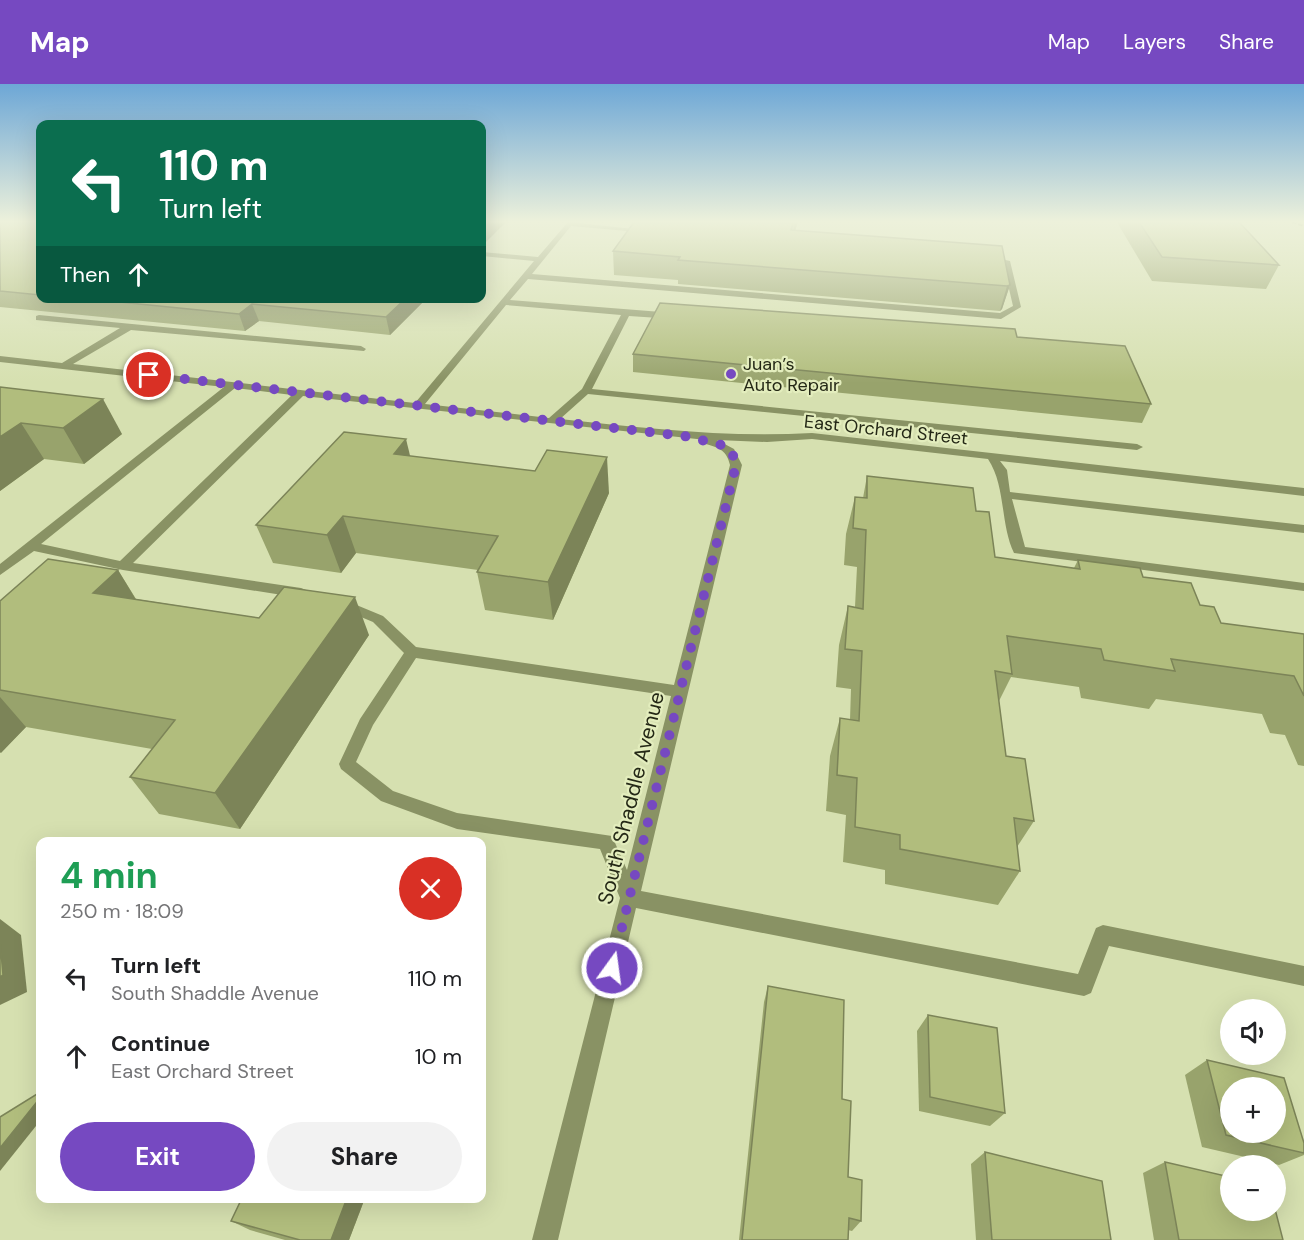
<!DOCTYPE html>
<html lang="en">
<head>
<meta charset="utf-8">
<style>
  body { margin:0; font-family:"DM Sans",sans-serif; background:#f2f2f2; color:#202124; height:100vh; display:flex; flex-direction:column; font-size:22px; white-space:nowrap }
  * { box-sizing:border-box; margin:0 }
  p { font-size:20px; color:#757577 }
  .icon { flex:none; width:33px; height:33px; fill:none; stroke:currentColor; stroke-width:2; stroke-linecap:round; stroke-linejoin:round }
  .map { position:relative; flex:1; overflow:hidden }
  .sheet { position:absolute; left:36px; top:753px; width:450px; height:366px; display:flex; flex-direction:column; background:#fff; border-radius:12px; box-shadow:0 6px 24px #0002 }
  .sheet>* { flex:none }
  .hud { position:absolute; left:36px; top:36px; width:450px; height:183px; border-radius:12px; box-shadow:0 6px 24px #0002; background:#0b6e4f; color:#fff; overflow:hidden }
  .buttons { position:absolute; left:1220px; top:915px; display:grid; gap:12px }
  .buttons a { display:grid; place-items:center; width:66px; height:66px; border-radius:50%; background:#fff; box-shadow:0 6px 24px #0002; font-size:30px }
  .pin { position:absolute; display:grid; place-items:center; width:51px; height:51px; color:#fff; margin:-26px; border:3px solid #fff; border-radius:50%; box-shadow:0 2px 6px #0007 }
  .me { position:absolute; width:66px; margin:-33px; rotate:14deg; stroke-linejoin:round; filter:drop-shadow(0 0 4px #0008) }
  .turn { display:flex; align-items:center; gap:21px; height:126px; padding:0 24px; font-size:27px }
  .turn .icon { width:78px; height:78px; stroke-width:2.5 }
  .turn b { display:block; font-size:42px; line-height:51px }
  .then { display:flex; align-items:center; height:57px; padding:0 24px; background:#0003; gap:12px; font-size:22px }
  .round { display:grid; place-items:center; flex:none; width:63px; height:63px; border-radius:32px; background:#f2f2f2 }
  .head { display:flex; align-items:center; justify-content:space-between; height:102px; padding:0 24px }
  h1 { font-size:36px; font-weight:700; line-height:45px; color:#1e9e55 }
  .button { display:flex; gap:12px; margin-top:auto; padding:12px 24px }
  .button a { flex:1; height:69px; border-radius:36px; background:#7649c1; color:#fff; font-size:24px; font-weight:700; line-height:69px; text-align:center }
  .button a+a { background:#f2f2f2; color:#202124 }
  ul { padding:0; list-style:none }
  li { display:flex; align-items:center; gap:18px; height:78px; padding:0 24px }
  li div { flex:1 }
  li b { display:block; font-size:22px }
  li em { font-style:normal }
  header { display:flex; align-items:center; gap:36px; box-sizing:border-box; height:84px; padding:0 30px; background:#7649c1; color:#fff }
  header strong { font-size:28px }
  nav { display:flex; gap:33px; margin-inline-start:auto; font-size:21px }
  .map>svg:first-child { display:block }
  .lines { fill:none; stroke-linecap:round; stroke-linejoin:round }
  .minor { fill:#899264; fill-rule:evenodd }
  .rail { stroke:#575d42; stroke-width:2; stroke-dasharray:4.5 2; stroke-linecap:butt }
  .wall { fill:#98a36c }
  .shaded-wall { fill:#7c8458 }
  .building { fill:#b1bd7d; stroke:#7c8458; stroke-width:1.5; fill-rule:evenodd }
  .route { stroke:#7649c1; stroke-width:10; stroke-dasharray:0 18 }
  .poi-dot { fill:#7649c1; stroke:#e3edbd; stroke-width:2 }
  .labels { text-anchor:middle; stroke-width:4.5; stroke-linejoin:round; paint-order:stroke }
  .far-poi-label { font-size:18px; fill:#242816; stroke:#e3edbd; text-anchor:start }
  .far-street-label { font-size:18px; fill:#242816; stroke:#e3edbd }
  .street-label { font-size:21px; fill:#242816; stroke:#e3edbd }
</style>
</head>
<body>
<header>
<strong>Map</strong>
<nav><a>Map</a><a>Layers</a><a>Share</a></nav>
</header>
<div class="map">
<svg width="1304" height="1156" viewBox="0 0 1304 1156">
  <rect width="100%" height="100%" fill="#d6e0b0"/>
  <g class="lines">
    <path class="minor" d="M568,138L653,147L649,149L571,142L532,190L1000,229L1013,222L1003,179L984,176V172H987L1010,177L1021,223L1001,235L528,195L510,216L674,229L678,232L674,235L629,232L592,305L1137,360L1143,363L1137,366L588,310L560,335C644,344 727,354 812,349L1304,404V412L1000,377L1007,386L1010,408L1304,441V449L1012,415L1025,463L1304,499V507L1014,469C1000,440 1006,402 988,375L812,355L767,358L717,356L734,365L742,381L641,807L1078,890L1096,844L1103,841L1304,882V902L1109,862L1091,909L1084,912L636,824L558,1156H532L620,814L600,765L457,745L381,717L341,685L339,680L360,635L404,569L373,538L337,523L335,520L342,515L383,532L416,563L674,601L730,381C727,367 720,364 706,360V356L303,312L133,479L301,504L306,506L308,509L306,512L301,514L123,486L34,467L0,491V480L224,303L0,278V272L62,279L120,244L36,236V232L39,231L361,262L366,265L364,267L131,246L73,280L415,319L534,177L482,172V168L538,173ZM506,221L621,231L582,305L549,334L425,320ZM235,304L292,311L120,477L41,460ZM416,574L671,612L627,786L612,752L457,729L393,707L356,678L373,641Z"/>
    <path class="rail" d="M1292,138L1304,142"/>
  </g>
  <g class="wall">
    <path d="M0,138H40V214H427L390,251L259,237L245,247L0,223Z"/>
    <path d="M634,138H798L795,146L1010,201L1002,225L1000,227L678,200V196L614,191L613,167Z"/>
    <path d="M1119,138H1239L1279,181L1266,205L1152,197L1118,140Z"/>
    <path d="M1017,253L1151,320L1142,339L633,288V270Z"/>
    <path d="M0,303L122,350L84,380L44,375L0,407Z"/>
    <path d="M410,372L609,409L553,536L485,526L477,488L478,486L356,469L341,489L273,479L256,441Z"/>
    <path d="M867,392L976,427L995,473L1074,484L1078,476L1143,493L1200,521L1221,539L1304,550V682L1298,681L1285,651L1270,649L1262,630L1156,615L1149,625L1081,614L1079,603L1011,593L999,617L1006,672L1034,737L1017,763L1020,787L998,821L885,800V786L843,778L846,731L826,727L830,672L840,634L850,636L851,605L836,603L839,561L848,522L855,523L857,483L844,481L846,450L855,413L863,414Z"/>
    <path d="M118,486L136,515L369,551L240,745L159,730L130,693L152,665L26,643L0,669V517Z"/>
    <path d="M768,902L842,1015L848,1093L861,1137L852,1147L848,1146V1156H739L764,918Z"/>
    <path d="M928,931L1005,1029L990,1042L919,1027L917,947Z"/>
    <path d="M1207,976L1304,1059V1071L1279,1081L1202,1063L1185,991Z"/>
    <path d="M985,1068L1111,1156H976L971,1080Z"/>
    <path d="M1165,1078L1283,1156H1154L1143,1089Z"/>
    <path d="M242,1114H365L349,1156H285L250,1146L231,1137Z"/>
  </g>
  <g class="shaded-wall">
    <path d="M489,138H506L482,162V144Z"/>
    <path d="M795,138H798L793,153Z"/>
    <path d="M1010,201L1002,225L1000,227L1007,202Z"/>
    <path d="M406,214H427L390,251L386,233Z"/>
    <path d="M252,220L259,237L245,247L239,230Z"/>
    <path d="M103,315L122,350L84,380L63,344Z"/>
    <path d="M21,339L44,375L0,407V353Z"/>
    <path d="M406,355L415,392L394,370Z"/>
    <path d="M607,373L609,409L553,536L548,498Z"/>
    <path d="M343,432L356,469L341,489L327,451Z"/>
    <path d="M118,486L141,524L93,509Z"/>
    <path d="M355,513L369,551L240,745L215,709Z"/>
    <path d="M0,613L26,643L1,669L0,668Z"/>
    <path d="M0,835L21,851L27,908L0,921Z"/>
    <path d="M40,1014V1037L0,1087V1064Z"/>
    <path d="M347,1114H365L349,1156H331Z"/>
  </g>
  <g class="building">
    <path d="M0,138H40V211L0,207Z"/>
    <path d="M482,138H489L482,144Z"/>
    <path d="M634,138H770L793,139L791,146L1002,162L1010,201L1007,202L678,176L680,173L613,167Z"/>
    <path d="M1139,138H1239L1279,181L1162,173Z"/>
    <path d="M79,214H406L386,233L252,220L239,230Z"/>
    <path d="M660,219L1015,245L1017,253L1125,262L1151,320L633,270Z"/>
    <path d="M0,303L103,315L63,344L21,339L0,353Z"/>
    <path d="M344,348L406,355L394,370L535,387L547,366L607,373L548,498L477,488L498,452L343,432L327,451L256,441Z"/>
    <path d="M867,392L973,404L976,427L989,428L995,473L1080,485L1078,476L1140,484L1143,493L1191,499L1200,521L1214,523L1221,539L1304,550V612L1294,592L1171,575L1175,587L1104,576L1101,565L1007,552L1012,590L995,587L1006,672L1025,675L1034,737L1014,734L1020,787L900,765V751L855,743L857,694L837,691L840,634L859,637L862,567L845,565L848,522L863,525L866,446L853,444L855,413L867,414Z"/>
    <path d="M48,475L118,486L93,509L259,534L284,503L355,513L215,709L130,693L175,636L0,606V517Z"/>
    <path d="M0,857L3,891L0,893Z"/>
    <path d="M768,902L844,916L842,1015L851,1017L848,1093L862,1096L861,1137L849,1134L848,1156H742Z"/>
    <path d="M928,931L997,944L1005,1029L930,1013Z"/>
    <path d="M1207,976L1284,994L1304,1059V1069L1226,1051ZM1230,1004H1275V1048H1230Z"/>
    <path d="M37,1010L40,1014L0,1064V1033Z"/>
    <path d="M985,1068L1102,1097L1111,1156H992Z"/>
    <path d="M1165,1078L1230,1093V1126H1275V1125L1283,1156H1179Z"/>
    <path d="M242,1114H347L331,1156H300L231,1137Z"/>
  </g>
  <linearGradient id="sky" x2="0" y2="1"><stop stop-color="#6da7d6"/><stop offset="0.46" stop-color="#edf1db"/><stop offset="1" stop-color="#edf1db" stop-opacity="0"/></linearGradient>
  <rect width="1304" height="299" fill="url(#sky)"/>
  <g class="lines">
    <path class="route" d="M149,291L684,352L726,362L732,368L736,381L612,884"/>
  </g>
  <circle class="poi-dot" cx="731" cy="290" r="6"/>
  <g class="labels">
    <g class="far-poi-label">
      <text x="743" y="286">Juan’s<tspan x="743" dy="21">Auto Repair</tspan></text>
    </g>
    <g class="far-street-label">
      <text transform="translate(886 346) rotate(6)" y="6">East Orchard Street</text>
    </g>
    <g class="street-label">
      <text transform="translate(631 714) rotate(-76)" y="7">South Shaddle Avenue</text>
    </g>
  </g>
</svg>
<div class="buttons">
<a><svg class="icon" aria-label="sound" viewBox="0 0 24 24"><path d="M4 9h4l5-4v14l-5-4H4zM17 9q2 3 0 6"/></svg></a>
<a>+</a>
<a>−</a>
</div>
<div class="pin" style="left:149px;top:291px;background:#d93025"><svg class="icon" aria-label="arrive" viewBox="0 0 24 24"><path d="M6 21V4h12l-3 4 3 4H6"/></svg></div>
<svg class="me" style="left:612px;top:884px" viewBox="-20 -20 40 40"><circle r="17" fill="#7649c1" stroke="#fff" stroke-width="3"/><path d="M0-11L8 9 0 5-8 9z" fill="#fff"/></svg>
<div class="hud">
<div class="turn"><svg class="icon" aria-label="left" viewBox="0 0 24 24"><path d="M17 20v-9H6M10 6l-5 5 5 5"/></svg><div><b>110 m</b>Turn left</div></div>
<div class="then">Then<svg class="icon" aria-label="ahead" viewBox="0 0 24 24"><path d="M12 20V5M6 11l6-6 6 6"/></svg></div>
</div>
<section class="sheet">
<div class="head"><div><h1>4 min</h1><p>250 m · 18:09</p></div><a class="round" style="background:#d93025;color:#fff"><svg class="icon" aria-label="close" viewBox="0 0 24 24"><path d="M6 6l12 12M18 6L6 18"/></svg></a></div>
<ul>
<li><svg class="icon" aria-label="left" viewBox="0 0 24 24"><path d="M17 20v-9H6M10 6l-5 5 5 5"/></svg><div><b>Turn left</b><p>South Shaddle Avenue</p></div><em>110 m</em></li>
<li><svg class="icon" aria-label="ahead" viewBox="0 0 24 24"><path d="M12 20V5M6 11l6-6 6 6"/></svg><div><b>Continue</b><p>East Orchard Street</p></div><em>10 m</em></li>
</ul>
<div class="button"><a>Exit</a><a>Share</a></div>
</section>
</div>
</body>
</html>
